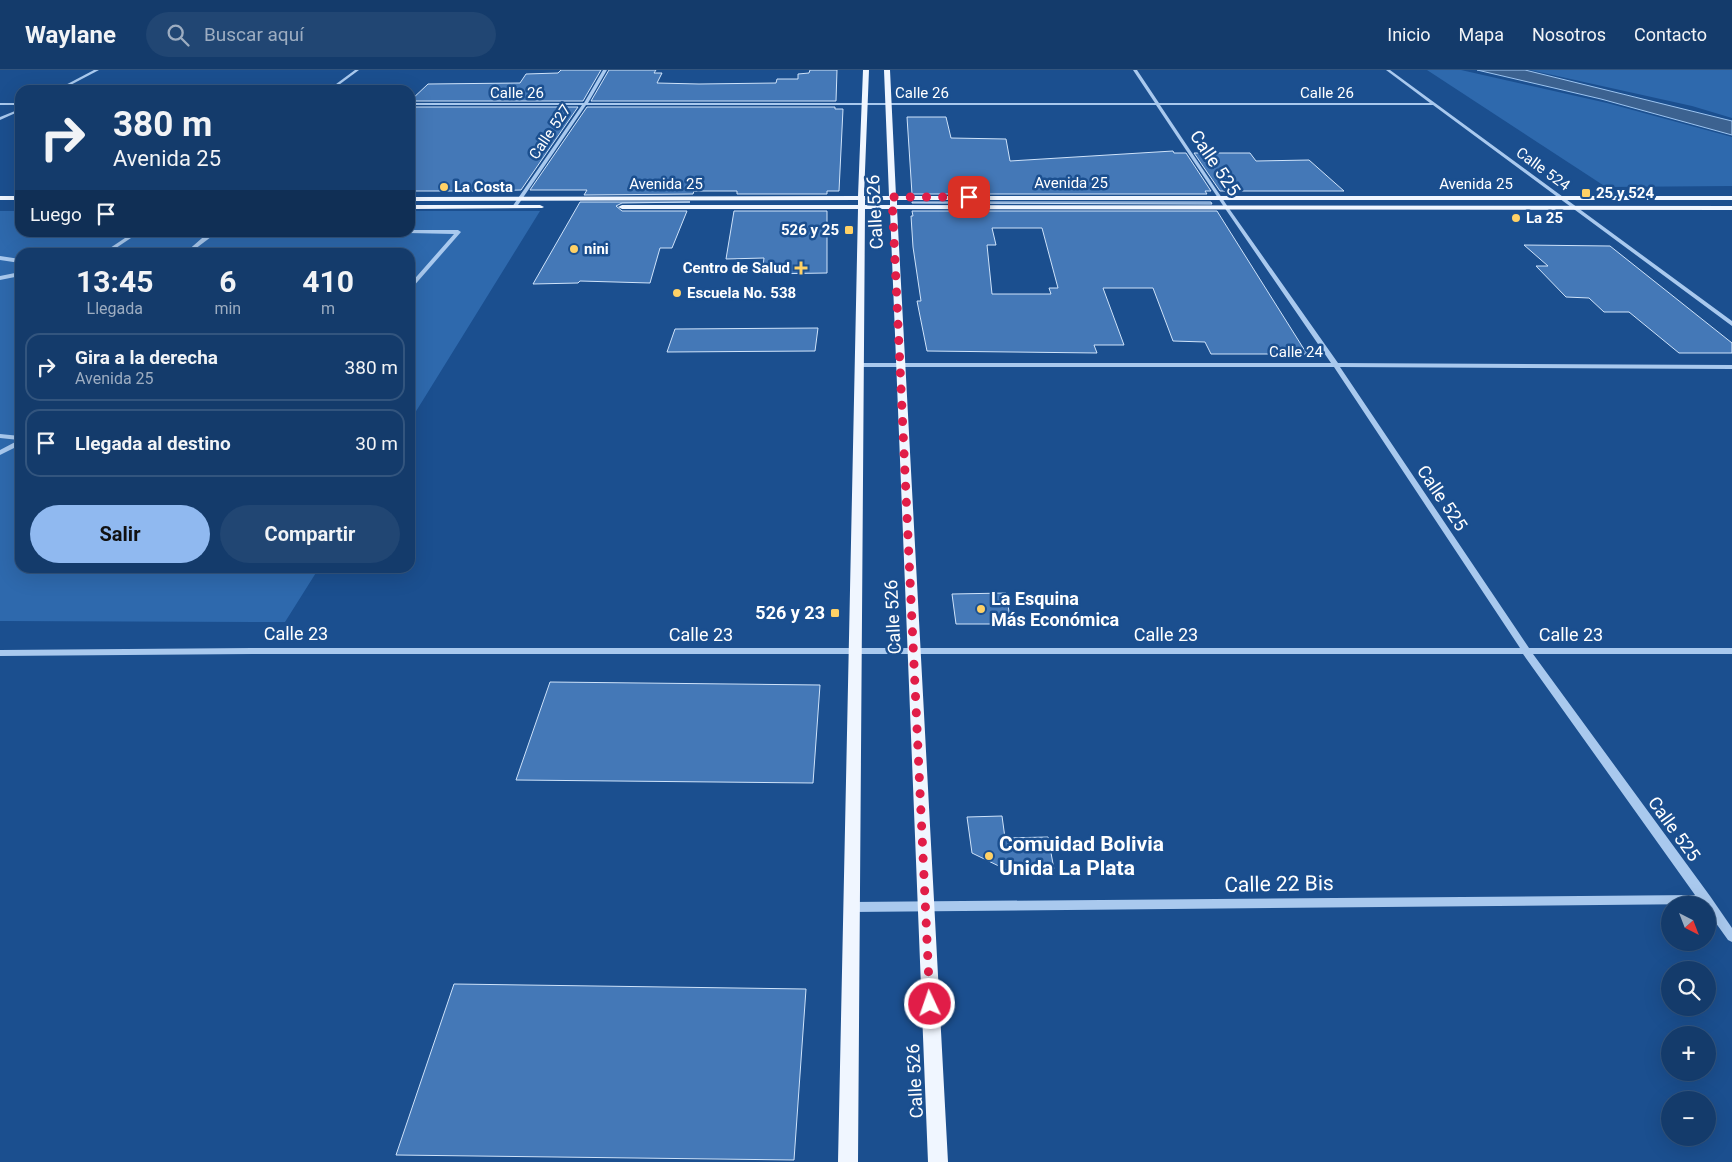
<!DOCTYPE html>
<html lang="es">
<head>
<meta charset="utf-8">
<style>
  body { margin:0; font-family:Roboto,sans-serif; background:#214673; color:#f1f3f6; height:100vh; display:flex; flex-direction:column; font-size:19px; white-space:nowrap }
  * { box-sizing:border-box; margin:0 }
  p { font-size:16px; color:#9dadc1 }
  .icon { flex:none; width:28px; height:28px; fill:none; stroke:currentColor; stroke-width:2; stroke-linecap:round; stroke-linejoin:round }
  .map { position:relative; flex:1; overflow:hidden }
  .drawer { position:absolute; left:15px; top:178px; width:400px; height:325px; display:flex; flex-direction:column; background:#143b6b; border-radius:15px; box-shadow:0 5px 20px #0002,0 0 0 1px #33557e }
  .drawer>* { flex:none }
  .top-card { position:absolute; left:15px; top:15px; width:400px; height:152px; border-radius:15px; box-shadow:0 5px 20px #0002,0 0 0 1px #33557e; background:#143b6b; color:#f1f3f6; overflow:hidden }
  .needle { width:32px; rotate:138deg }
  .buttons { position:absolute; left:1661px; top:826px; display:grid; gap:10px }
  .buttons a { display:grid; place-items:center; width:55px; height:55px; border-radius:50%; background:#143b6b; box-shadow:0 5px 20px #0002,0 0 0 1px #33557e; font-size:25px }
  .pin { position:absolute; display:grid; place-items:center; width:42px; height:42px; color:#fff; margin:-21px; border-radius:10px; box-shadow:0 2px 8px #0006 }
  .me { position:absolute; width:55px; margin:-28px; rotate:357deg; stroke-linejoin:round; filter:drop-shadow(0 0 4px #0008) }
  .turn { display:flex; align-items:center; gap:18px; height:105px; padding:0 15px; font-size:22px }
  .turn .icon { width:65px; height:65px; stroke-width:2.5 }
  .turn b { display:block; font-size:35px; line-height:42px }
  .then { display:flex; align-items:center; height:48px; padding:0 15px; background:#0003; gap:10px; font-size:19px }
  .eta { display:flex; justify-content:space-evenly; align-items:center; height:85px; text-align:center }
  .eta b { font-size:30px; font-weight:700; line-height:35px }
  .cta { display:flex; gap:10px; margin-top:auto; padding:10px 15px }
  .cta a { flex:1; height:58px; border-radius:30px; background:#90b9f0; color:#111; font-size:20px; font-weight:700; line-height:58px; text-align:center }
  .cta a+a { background:#214673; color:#f1f3f6 }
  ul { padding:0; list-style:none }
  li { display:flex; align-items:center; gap:15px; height:68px; margin:0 10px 8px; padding:0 5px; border:2px solid #33557e; border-radius:15px }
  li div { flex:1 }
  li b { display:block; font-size:19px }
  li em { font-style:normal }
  header { display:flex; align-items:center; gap:30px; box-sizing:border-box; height:70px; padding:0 25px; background:#143b6b; border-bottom:1px solid #33557e }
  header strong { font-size:24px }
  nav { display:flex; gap:28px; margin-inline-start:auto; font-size:18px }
  .search { width:350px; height:45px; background:#214673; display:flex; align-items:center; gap:12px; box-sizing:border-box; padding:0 18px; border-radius:28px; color:#9dadc1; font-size:19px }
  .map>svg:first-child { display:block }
  .green { fill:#2e69ad }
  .water { fill:#3c6290; stroke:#9cc4f0 }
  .building { fill:#4478b7; stroke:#cfe3fa; fill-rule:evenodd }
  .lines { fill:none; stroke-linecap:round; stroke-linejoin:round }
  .minor { fill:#a9c9ee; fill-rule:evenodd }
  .major { fill:#f0f6ff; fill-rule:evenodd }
  .route { stroke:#e11d48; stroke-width:9; stroke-dasharray:0 16.2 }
  .poi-dot { fill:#ffd166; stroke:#1b4f8f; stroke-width:2 }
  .labels { text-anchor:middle; stroke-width:5; stroke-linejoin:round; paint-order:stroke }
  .far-street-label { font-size:15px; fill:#fff; stroke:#1b4f8f }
  .far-poi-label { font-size:15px; font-weight:bold; fill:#fff; stroke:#1b4f8f; text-anchor:start }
  .street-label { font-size:18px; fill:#fff; stroke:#1b4f8f }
  .poi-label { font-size:18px; font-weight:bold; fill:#fff; stroke:#1b4f8f; text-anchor:start }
  .near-poi-label { font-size:21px; font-weight:bold; fill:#fff; stroke:#1b4f8f; text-anchor:start }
  .near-street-label { font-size:21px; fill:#fff; stroke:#1b4f8f }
</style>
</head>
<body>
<header>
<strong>Waylane</strong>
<div class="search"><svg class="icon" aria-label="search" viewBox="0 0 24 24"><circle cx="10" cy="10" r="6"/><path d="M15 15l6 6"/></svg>Buscar aquí</div>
<nav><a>Inicio</a><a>Mapa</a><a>Nosotros</a><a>Contacto</a></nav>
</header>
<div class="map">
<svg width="1732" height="1092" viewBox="0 0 1732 1092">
  <rect width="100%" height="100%" fill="#1b4f8f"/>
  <g class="green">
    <path d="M1427,0H1461L1607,33L1732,67V116L1606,117Z"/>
    <path d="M1530,0H1732V48L1692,36Z"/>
    <path d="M0,141H20V162H410V141H540L410,351V182H20V498H319L285,552L0,551Z"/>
  </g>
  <path class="water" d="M1477,0H1525L1732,51V65L1601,29Z"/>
  <g class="building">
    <path d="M561,0H601L583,31H410L428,14L520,13L526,4L558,3Z"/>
    <path d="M609,0H656L654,3H662L657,13L699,14L776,13L777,9H798V4L809,3L810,0H837L836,31H591Z"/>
    <path d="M410,37H578L521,120L477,121H410Z"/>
    <path d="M587,37H835V39H843L839,121H827V124H737V121H694L693,124L584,125L587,120H530Z"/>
    <path d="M907,47H946L951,68L1006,69L1010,91L1173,81L1174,83H1186L1211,121H1205L1207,124H912Z"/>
    <path d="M1194,83H1250L1256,91L1309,90L1344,121H1220Z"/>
    <path d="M580,132H690L622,133L616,136L622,141H687L672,178H660L650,213L580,211L578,213L533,214Z"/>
    <path d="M912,132H1211L1212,134L912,133Z"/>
    <path d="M734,141H827V203L762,204L764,188L726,189Z"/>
    <path d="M912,141H1217L1307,284H1211L1205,272L1173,271L1153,218H1103L1124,275H1094L1097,283L927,281L917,231H921L913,177L911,146H913ZM992,158H1042L1058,218H1049L1051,224H992L987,175H996Z"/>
    <path d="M1524,175L1610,176L1732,273V283H1679L1629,242H1604L1589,228L1566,227L1536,196H1548Z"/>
    <path d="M818,258L815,281L667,282L675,259Z"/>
    <path d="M1006,523L1011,554H956L952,524Z"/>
    <path d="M550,612L820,615L813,713L516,710Z"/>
    <path d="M1002,746L1005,768L1048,767L1054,799L1007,800L972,783L967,747Z"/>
    <path d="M454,914L806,919L794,1090L396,1085Z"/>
  </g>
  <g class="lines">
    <g class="minor">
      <path d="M94,0H99L61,20H56Z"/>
      <path d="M355,0H359L332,20H328Z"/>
      <path d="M603,0H607L588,33H1155L1133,0H1137L1159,33H1430L1386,0H1390L1732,251V256L1433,35H1160L1228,137L1338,293L1732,295V299L1340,297L1529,578H1732V584H1533L1710,826L1732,858V872L1728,870L1708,842V835H1703L1702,834L852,842L848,840L846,837L848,834L852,832L1695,825L1523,584H252L0,586V580L252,578H1520L1334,297H860L857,295L860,293H1331L1224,137L1156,35H586L516,138H514L512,137L582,35H410V33H584Z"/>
      <rect x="0" y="33" width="20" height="2"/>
      <path d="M20,39V41L0,50V47Z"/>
      <path d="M410,160H458L461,162L412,218L410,219V214L454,164L408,163L410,162Z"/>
      <path d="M134,162H140L110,182H104Z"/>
      <path d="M209,162H215L214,163L395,162L211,167L191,182H186Z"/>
      <path d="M0,186L20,189V193L0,190Z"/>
      <path d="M20,202V206L0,210V206Z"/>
      <path d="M0,364L20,366V375L0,385V380L19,370L0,368Z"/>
    </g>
    <g class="major">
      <path d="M863,0H869L864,126H889L884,0H890L896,126H1732V130H897V135L1732,136V140L897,139L948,1092H928L890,139H865L858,1092H838L858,139H622L618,137L622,135H858V130L410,131V127L858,126ZM865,130H890V135H865Z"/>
      <rect x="0" y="126" width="20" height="4"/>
      <path d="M540,135L544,137L542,138L415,139L411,137L415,135Z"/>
    </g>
  </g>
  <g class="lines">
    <path class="route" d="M930,934L892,127H969"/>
  </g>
  <g class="poi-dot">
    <circle cx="444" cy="117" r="5"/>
    <rect x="1581" y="118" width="10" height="10" rx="2.5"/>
    <circle cx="1516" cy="148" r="5"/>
    <rect x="844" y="155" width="10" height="10" rx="2.5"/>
    <circle cx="574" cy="179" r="5"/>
    <path d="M798.5 190.5h5v5h5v5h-5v5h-5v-5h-5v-5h5z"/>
    <circle cx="677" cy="223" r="5"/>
    <circle cx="981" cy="539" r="5"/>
    <rect x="830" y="538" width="10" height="10" rx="2.5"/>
    <circle cx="989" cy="786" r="5"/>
  </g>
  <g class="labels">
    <g class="far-street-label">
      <text x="517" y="28">Calle 26</text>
      <text x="922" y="28">Calle 26</text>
      <text x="1327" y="28">Calle 26</text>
      <text transform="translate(550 62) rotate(-56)" y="5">Calle 527</text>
      <text transform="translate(1543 99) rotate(36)" y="5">Calle 524</text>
      <text x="1071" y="118">Avenida 25</text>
      <text x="666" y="119">Avenida 25</text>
      <text x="1476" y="119">Avenida 25</text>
      <text x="1296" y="287">Calle 24</text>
    </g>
    <g class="far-poi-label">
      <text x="454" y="122">La Costa</text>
      <text x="1596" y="128">25 y 524</text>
      <text x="1526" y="153">La 25</text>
      <text x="839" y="165" text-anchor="end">526 y 25</text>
      <text x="584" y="184">nini</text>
      <text x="790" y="203" text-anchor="end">Centro de Salud</text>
      <text x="687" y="228">Escuela No. 538</text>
    </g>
    <g class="street-label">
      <text transform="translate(1215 93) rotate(56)" y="6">Calle 525</text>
      <text transform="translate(875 142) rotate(-93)" y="6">Calle 526</text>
      <text transform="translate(1442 428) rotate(56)" y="6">Calle 525</text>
      <text transform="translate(893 547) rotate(-93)" y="6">Calle 526</text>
      <text x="296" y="570">Calle 23</text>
      <text x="701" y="571">Calle 23</text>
      <text x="1166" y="571">Calle 23</text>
      <text x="1571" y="571">Calle 23</text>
      <text transform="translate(1674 759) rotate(54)" y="6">Calle 525</text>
      <text transform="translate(915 1011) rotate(-93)" y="6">Calle 526</text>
    </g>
    <g class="poi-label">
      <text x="991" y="535">La Esquina<tspan x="991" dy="21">Más Económica</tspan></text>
      <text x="825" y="549" text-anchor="end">526 y 23</text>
    </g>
    <g class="near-poi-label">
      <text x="999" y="781">Comuidad Bolivia<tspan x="999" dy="24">Unida La Plata</tspan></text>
    </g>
    <g class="near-street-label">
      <text transform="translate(1279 814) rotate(-1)" y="7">Calle 22 Bis</text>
    </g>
  </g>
</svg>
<div class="buttons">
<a><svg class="needle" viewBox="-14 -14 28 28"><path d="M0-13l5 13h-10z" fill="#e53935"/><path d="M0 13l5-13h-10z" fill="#9dadc1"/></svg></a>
<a><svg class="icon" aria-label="search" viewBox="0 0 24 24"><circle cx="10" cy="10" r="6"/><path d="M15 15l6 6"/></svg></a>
<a>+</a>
<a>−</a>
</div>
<div class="pin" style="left:969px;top:127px;background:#d93025"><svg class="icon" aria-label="arrive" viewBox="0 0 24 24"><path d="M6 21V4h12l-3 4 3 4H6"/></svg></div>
<svg class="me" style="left:930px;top:934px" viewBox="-20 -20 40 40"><circle r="17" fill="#e11d48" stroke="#fff" stroke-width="3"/><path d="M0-11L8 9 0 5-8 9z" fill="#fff"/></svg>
<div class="top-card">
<div class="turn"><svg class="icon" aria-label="right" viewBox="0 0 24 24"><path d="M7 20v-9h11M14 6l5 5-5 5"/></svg><div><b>380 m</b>Avenida 25</div></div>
<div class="then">Luego<svg class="icon" aria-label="arrive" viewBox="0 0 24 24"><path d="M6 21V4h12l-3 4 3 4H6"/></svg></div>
</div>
<section class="drawer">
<div class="eta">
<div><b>13:45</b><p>Llegada</p></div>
<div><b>6</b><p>min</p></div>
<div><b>410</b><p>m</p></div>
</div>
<ul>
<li><svg class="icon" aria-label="right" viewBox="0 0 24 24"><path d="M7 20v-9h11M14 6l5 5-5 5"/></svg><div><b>Gira a la derecha</b><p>Avenida 25</p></div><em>380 m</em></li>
<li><svg class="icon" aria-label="arrive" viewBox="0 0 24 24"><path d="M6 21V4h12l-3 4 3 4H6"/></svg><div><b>Llegada al destino</b></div><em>30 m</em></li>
</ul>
<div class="cta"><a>Salir</a><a>Compartir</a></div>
</section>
</div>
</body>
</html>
